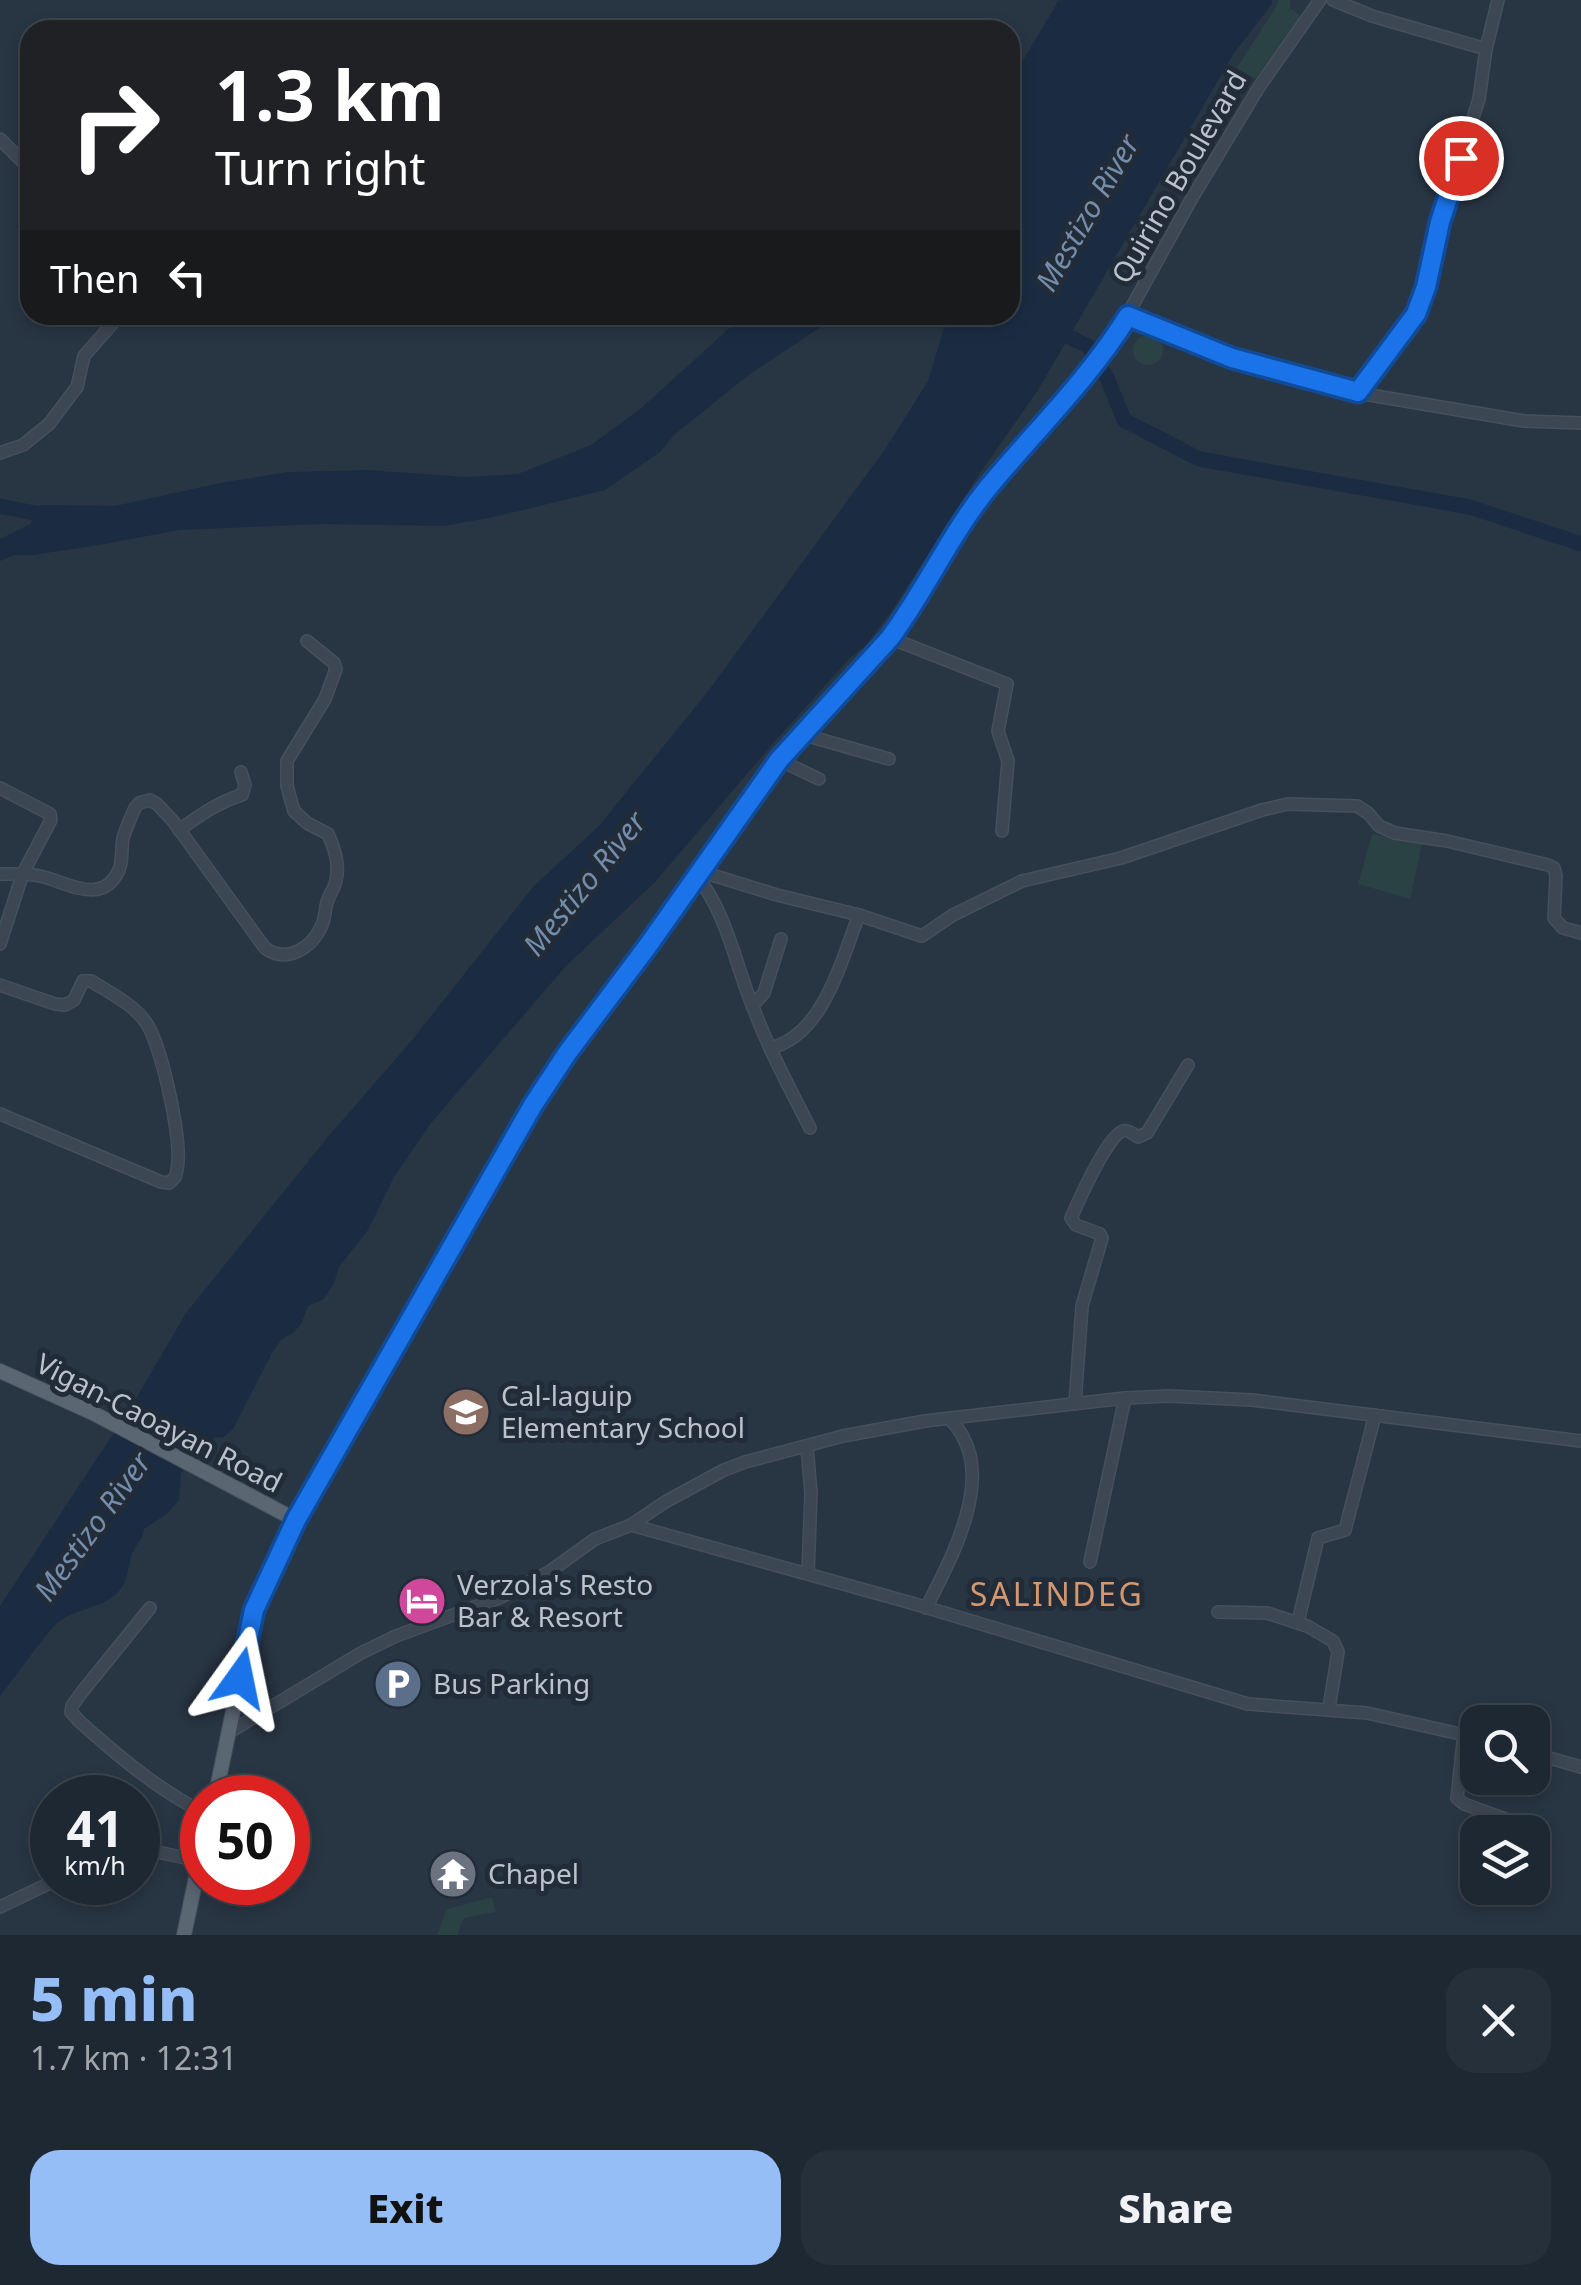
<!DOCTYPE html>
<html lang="en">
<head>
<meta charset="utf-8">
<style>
  body { margin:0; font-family:"Noto Sans",sans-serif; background:#26303a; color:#f1f3f6; height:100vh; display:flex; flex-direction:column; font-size:38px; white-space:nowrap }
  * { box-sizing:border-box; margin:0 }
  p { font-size:32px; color:#a1a6ac }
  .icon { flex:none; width:55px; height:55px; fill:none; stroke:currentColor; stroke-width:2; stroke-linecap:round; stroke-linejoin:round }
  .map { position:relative; height:1935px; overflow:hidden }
  .sheet { display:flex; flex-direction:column; background:#1e2832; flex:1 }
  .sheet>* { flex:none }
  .top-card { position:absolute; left:20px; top:20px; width:1000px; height:305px; border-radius:30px; box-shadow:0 5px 15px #0003,0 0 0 2px #3c444d; background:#202124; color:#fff; overflow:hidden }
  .controls { position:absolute; left:1460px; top:1705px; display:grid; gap:20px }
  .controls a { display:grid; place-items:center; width:90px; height:90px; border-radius:20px; background:#1e2832; box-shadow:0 5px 15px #0003,0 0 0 2px #3c444d; font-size:50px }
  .speed { position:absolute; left:30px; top:1775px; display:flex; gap:20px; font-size:50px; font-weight:700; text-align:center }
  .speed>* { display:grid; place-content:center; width:130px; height:130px; border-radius:50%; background:#1e2832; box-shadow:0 5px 15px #0003,0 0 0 2px #3c444d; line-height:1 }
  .speed small { font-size:25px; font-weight:400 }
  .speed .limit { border:15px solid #d22; background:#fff; color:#111 }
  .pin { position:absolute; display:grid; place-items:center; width:85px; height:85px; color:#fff; margin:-42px; border:5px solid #fff; border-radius:50%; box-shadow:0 2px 10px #0007 }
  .me { position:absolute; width:110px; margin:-55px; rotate:12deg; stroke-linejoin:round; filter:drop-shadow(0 0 8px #0008) }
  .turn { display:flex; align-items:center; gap:35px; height:210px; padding:0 30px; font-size:45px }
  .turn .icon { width:130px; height:130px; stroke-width:2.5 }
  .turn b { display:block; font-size:70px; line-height:85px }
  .then { display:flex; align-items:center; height:95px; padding:0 30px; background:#0003; gap:20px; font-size:38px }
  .round { display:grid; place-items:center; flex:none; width:105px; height:105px; border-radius:30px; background:#26303a }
  .head { display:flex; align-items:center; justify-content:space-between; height:170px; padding:0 30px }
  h1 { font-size:60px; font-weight:800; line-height:75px; color:#96bef6 }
  .button { display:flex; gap:20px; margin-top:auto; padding:20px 30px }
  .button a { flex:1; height:115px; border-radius:30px; background:#96bef6; color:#111; font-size:40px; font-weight:800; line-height:115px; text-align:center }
  .button a+a { background:#26303a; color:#f1f3f6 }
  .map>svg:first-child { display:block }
  .green { fill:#2a4244 }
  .water { fill:#1b2c42 }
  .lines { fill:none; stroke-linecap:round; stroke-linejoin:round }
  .river { stroke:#1b2c42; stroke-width:15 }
  .minor-casing { stroke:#46505c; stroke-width:14 }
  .major-casing { stroke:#46505c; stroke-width:16 }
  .minor { stroke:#3d4753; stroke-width:11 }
  .major { stroke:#5b6673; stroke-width:14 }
  .route-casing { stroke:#114b97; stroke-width:25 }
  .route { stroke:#1a73e8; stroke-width:18 }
  .labels { text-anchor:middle; stroke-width:10; stroke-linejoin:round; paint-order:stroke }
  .street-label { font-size:28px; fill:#bac2cc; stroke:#212c38 }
  .poi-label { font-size:28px; fill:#bac2cc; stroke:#212c38; text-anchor:start }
  .water-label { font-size:30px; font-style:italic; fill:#758daa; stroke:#212c38 }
  .quarter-label { font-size:32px; letter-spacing:2.5px; fill:#d4976e; stroke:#212c38 }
</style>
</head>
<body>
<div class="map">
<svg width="1581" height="1935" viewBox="0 0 1581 1935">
  <rect width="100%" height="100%" fill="#283543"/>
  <g class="green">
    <path d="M1278,0H1290V8L1302,17L1257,80L1237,68L1277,5Z"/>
    <circle cx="1148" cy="350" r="15"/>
    <path d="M1372,834L1422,844L1410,899L1358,884Z"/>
    <path d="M492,1897L496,1912L464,1918L457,1935H437L447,1909Z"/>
  </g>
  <g class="water">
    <path d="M1059,0H1272V4L1234,53L1038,390L980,473L893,609L866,645L850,658L775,741L655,882L565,967L431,1123L394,1177L368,1230L339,1267L334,1283L324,1299L308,1306L301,1324L293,1333L281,1340L272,1353L233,1429L224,1437L211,1438L197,1447L181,1474L179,1500L168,1513L144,1529C143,1541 134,1546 131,1557C128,1567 128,1578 122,1587C106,1611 73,1606 54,1626C35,1648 18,1673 0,1696V1606L134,1402L186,1313L327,1138L413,1039L533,887L599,826L709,690L886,448L928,381L948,315H1010V82Z"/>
    <path d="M744,315H838L746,377L674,435L660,452L605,490L494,517L444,526L322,524L180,530L93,546L32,555H14L0,561V539L30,524L41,505L115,506L220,483L288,472L368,470L466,477L518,474L591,445L639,410Z"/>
  </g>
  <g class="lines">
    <g class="river">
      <path d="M1051,328L1088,346L1108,380L1124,420L1199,459L1470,507L1581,544"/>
      <path d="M0,506L55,517"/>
    </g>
    <g class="minor-casing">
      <g id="minor">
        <path d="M1333,0L1372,16L1486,49"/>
        <path d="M0,139L30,169"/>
        <path d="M1128,316L1232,358L1358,393L1524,421L1581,423"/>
        <path d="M1358,393L1410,325L1426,287L1440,222L1479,99L1486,49L1498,0"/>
        <path d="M0,453L23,445L49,424L77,387L84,356L120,315"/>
        <path d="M890,638L1007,684L998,731L1008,761L1002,831"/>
        <path d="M801,734L889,759"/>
        <path d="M779,760L819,779"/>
        <path d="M0,788L50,814L51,820L23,873L0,944"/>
        <path d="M179,830C199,816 218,802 242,795L245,785L241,772"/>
        <path d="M699,871L777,895L859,915L922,936L953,915L1022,881L1121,858L1262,810L1288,804L1357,806L1368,813L1379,826L1395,833L1447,841L1548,865L1554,868L1556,876L1554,918L1563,928L1581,933"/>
        <path d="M0,874C14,874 27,873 40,876C67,882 102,907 119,870C123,860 121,849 123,838C126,828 131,817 135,808L139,803L150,800L157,804L173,821L265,948C287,964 312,948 322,925C325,918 325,910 327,902C329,895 335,888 336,880C340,865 334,847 328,834L307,823L294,811L287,786V761L325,699L336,669L334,663L307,641"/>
        <path d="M696,875C726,912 734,959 751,1002C767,1046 789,1087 810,1128"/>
        <path d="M0,985L55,1004L65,1005L74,1000L83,981H91C110,993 135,1005 147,1024C162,1048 183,1142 177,1170C176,1178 175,1177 169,1183L161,1182L0,1114"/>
        <path d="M752,1006L764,993L781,939"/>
        <path d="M770,1048C823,1036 841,961 859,915"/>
        <path d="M1075,1404L1082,1306L1102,1238L1100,1234L1076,1225L1071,1218C1078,1202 1108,1134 1123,1131C1127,1129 1134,1134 1138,1137L1147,1133L1188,1065"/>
        <path d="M807,1447L811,1493L808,1573"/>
        <path d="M296,1520L487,1184L533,1105L568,1052L647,947L779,760L890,638L967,515L1109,348L1192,198L1259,87L1320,0"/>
        <path d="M631,1525L908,1602L1248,1704L1367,1713L1478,1738"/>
        <path d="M1090,1562L1125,1398"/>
        <path d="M150,1608L82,1692L72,1706L71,1712L79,1721C118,1756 156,1788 202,1812"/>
        <path d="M926,1608C949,1563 991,1487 963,1437C960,1430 954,1424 949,1418"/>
        <path d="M1218,1612L1267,1613L1307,1626L1333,1641L1338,1652L1329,1708"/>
        <path d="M1298,1622L1318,1538L1345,1530L1375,1415"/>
        <path d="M228,1733L361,1653L396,1636L499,1598L549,1572L595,1539L631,1525L665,1502L724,1470L745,1462L843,1436L925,1421L1125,1398L1169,1396L1252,1400L1581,1441"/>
        <path d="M1464,1734L1457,1798L1464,1804L1514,1822"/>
        <path d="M1532,1753L1581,1767"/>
        <path d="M138,1848L200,1861"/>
        <path d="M0,1907L52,1882"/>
      </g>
    </g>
    <g class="major-casing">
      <g id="major">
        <path d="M0,1371L93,1413L296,1520L254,1610L215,1798"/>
        <path d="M184,1935L202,1849"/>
      </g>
    </g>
    <use href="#minor" class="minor"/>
    <use href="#major" class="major"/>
  </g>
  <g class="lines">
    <g class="route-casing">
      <path id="route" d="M240,1678L254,1610L296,1520L533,1105L568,1052L647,947L779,760L890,638C925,591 950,535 987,489C1034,432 1089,379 1128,316L1232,358L1358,392L1416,314L1426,287L1440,222L1461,158"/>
    </g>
    <use href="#route" class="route"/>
  </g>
  <defs>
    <g id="school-disc" transform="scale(2.5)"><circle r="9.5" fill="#8d6e63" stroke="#212c38"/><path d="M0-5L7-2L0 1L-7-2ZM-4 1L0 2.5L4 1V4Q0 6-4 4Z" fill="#fff"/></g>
    <g id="hotel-disc" transform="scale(2.5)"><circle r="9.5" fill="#d1479c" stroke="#212c38"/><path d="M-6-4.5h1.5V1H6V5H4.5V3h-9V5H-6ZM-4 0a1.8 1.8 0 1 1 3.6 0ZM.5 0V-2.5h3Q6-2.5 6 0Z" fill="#fff"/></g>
    <g id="parking-disc" transform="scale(2.5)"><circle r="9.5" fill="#5c6f8a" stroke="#212c38"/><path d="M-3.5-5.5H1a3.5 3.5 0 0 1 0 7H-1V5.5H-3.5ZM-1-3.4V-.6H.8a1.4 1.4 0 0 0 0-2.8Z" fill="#fff"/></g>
    <g id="temple-disc" transform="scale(2.5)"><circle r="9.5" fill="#6b7280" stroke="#212c38"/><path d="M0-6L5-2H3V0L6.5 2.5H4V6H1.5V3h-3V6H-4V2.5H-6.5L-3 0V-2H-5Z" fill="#fff"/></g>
  </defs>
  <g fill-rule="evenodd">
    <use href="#school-disc" x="466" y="1412"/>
    <use href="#hotel-disc" x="422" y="1601"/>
    <use href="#parking-disc" x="398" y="1684"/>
    <use href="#temple-disc" x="453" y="1874"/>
  </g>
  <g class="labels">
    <g class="street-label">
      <text transform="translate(1179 177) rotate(-60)" y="10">Quirino Boulevard</text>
      <text transform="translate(159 1423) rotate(27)" y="10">Vigan-Caoayan Road</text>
    </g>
    <g class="poi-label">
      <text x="501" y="1406">Cal-laguip<tspan x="501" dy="32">Elementary School</tspan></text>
      <text x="457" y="1595">Verzola's Resto<tspan x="457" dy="32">Bar &amp; Resort</tspan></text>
      <text x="433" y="1694">Bus Parking</text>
      <text x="488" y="1884">Chapel</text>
    </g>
    <g class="water-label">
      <text transform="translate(1088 213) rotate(-60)" y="10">Mestizo River</text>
      <text transform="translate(585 884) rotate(-51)" y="10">Mestizo River</text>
      <text transform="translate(93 1527) rotate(-54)" y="10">Mestizo River</text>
    </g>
    <g class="quarter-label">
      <text x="1057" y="1606">SALINDEG</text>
    </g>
  </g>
</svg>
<div class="controls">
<a><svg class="icon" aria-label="search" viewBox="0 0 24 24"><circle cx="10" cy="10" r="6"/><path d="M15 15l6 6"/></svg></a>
<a><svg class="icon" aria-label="layers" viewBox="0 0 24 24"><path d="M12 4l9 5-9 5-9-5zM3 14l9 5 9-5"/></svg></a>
</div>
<div class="speed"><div>41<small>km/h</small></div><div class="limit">50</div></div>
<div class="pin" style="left:1461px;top:158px;background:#d93025"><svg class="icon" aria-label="arrive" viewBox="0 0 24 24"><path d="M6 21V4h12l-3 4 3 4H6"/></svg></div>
<svg class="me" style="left:240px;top:1678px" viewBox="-20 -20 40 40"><path d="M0-17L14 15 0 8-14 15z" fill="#1a73e8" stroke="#fff" stroke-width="4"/></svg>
<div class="top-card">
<div class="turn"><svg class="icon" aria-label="right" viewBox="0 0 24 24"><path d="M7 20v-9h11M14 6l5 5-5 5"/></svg><div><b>1.3 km</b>Turn right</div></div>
<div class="then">Then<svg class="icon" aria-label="left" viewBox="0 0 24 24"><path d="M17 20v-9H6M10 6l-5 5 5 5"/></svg></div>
</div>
</div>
<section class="sheet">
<div class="head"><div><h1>5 min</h1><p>1.7 km · 12:31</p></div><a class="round"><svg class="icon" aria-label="close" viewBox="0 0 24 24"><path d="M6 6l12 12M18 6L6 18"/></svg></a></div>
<div class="button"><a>Exit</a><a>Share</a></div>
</section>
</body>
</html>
